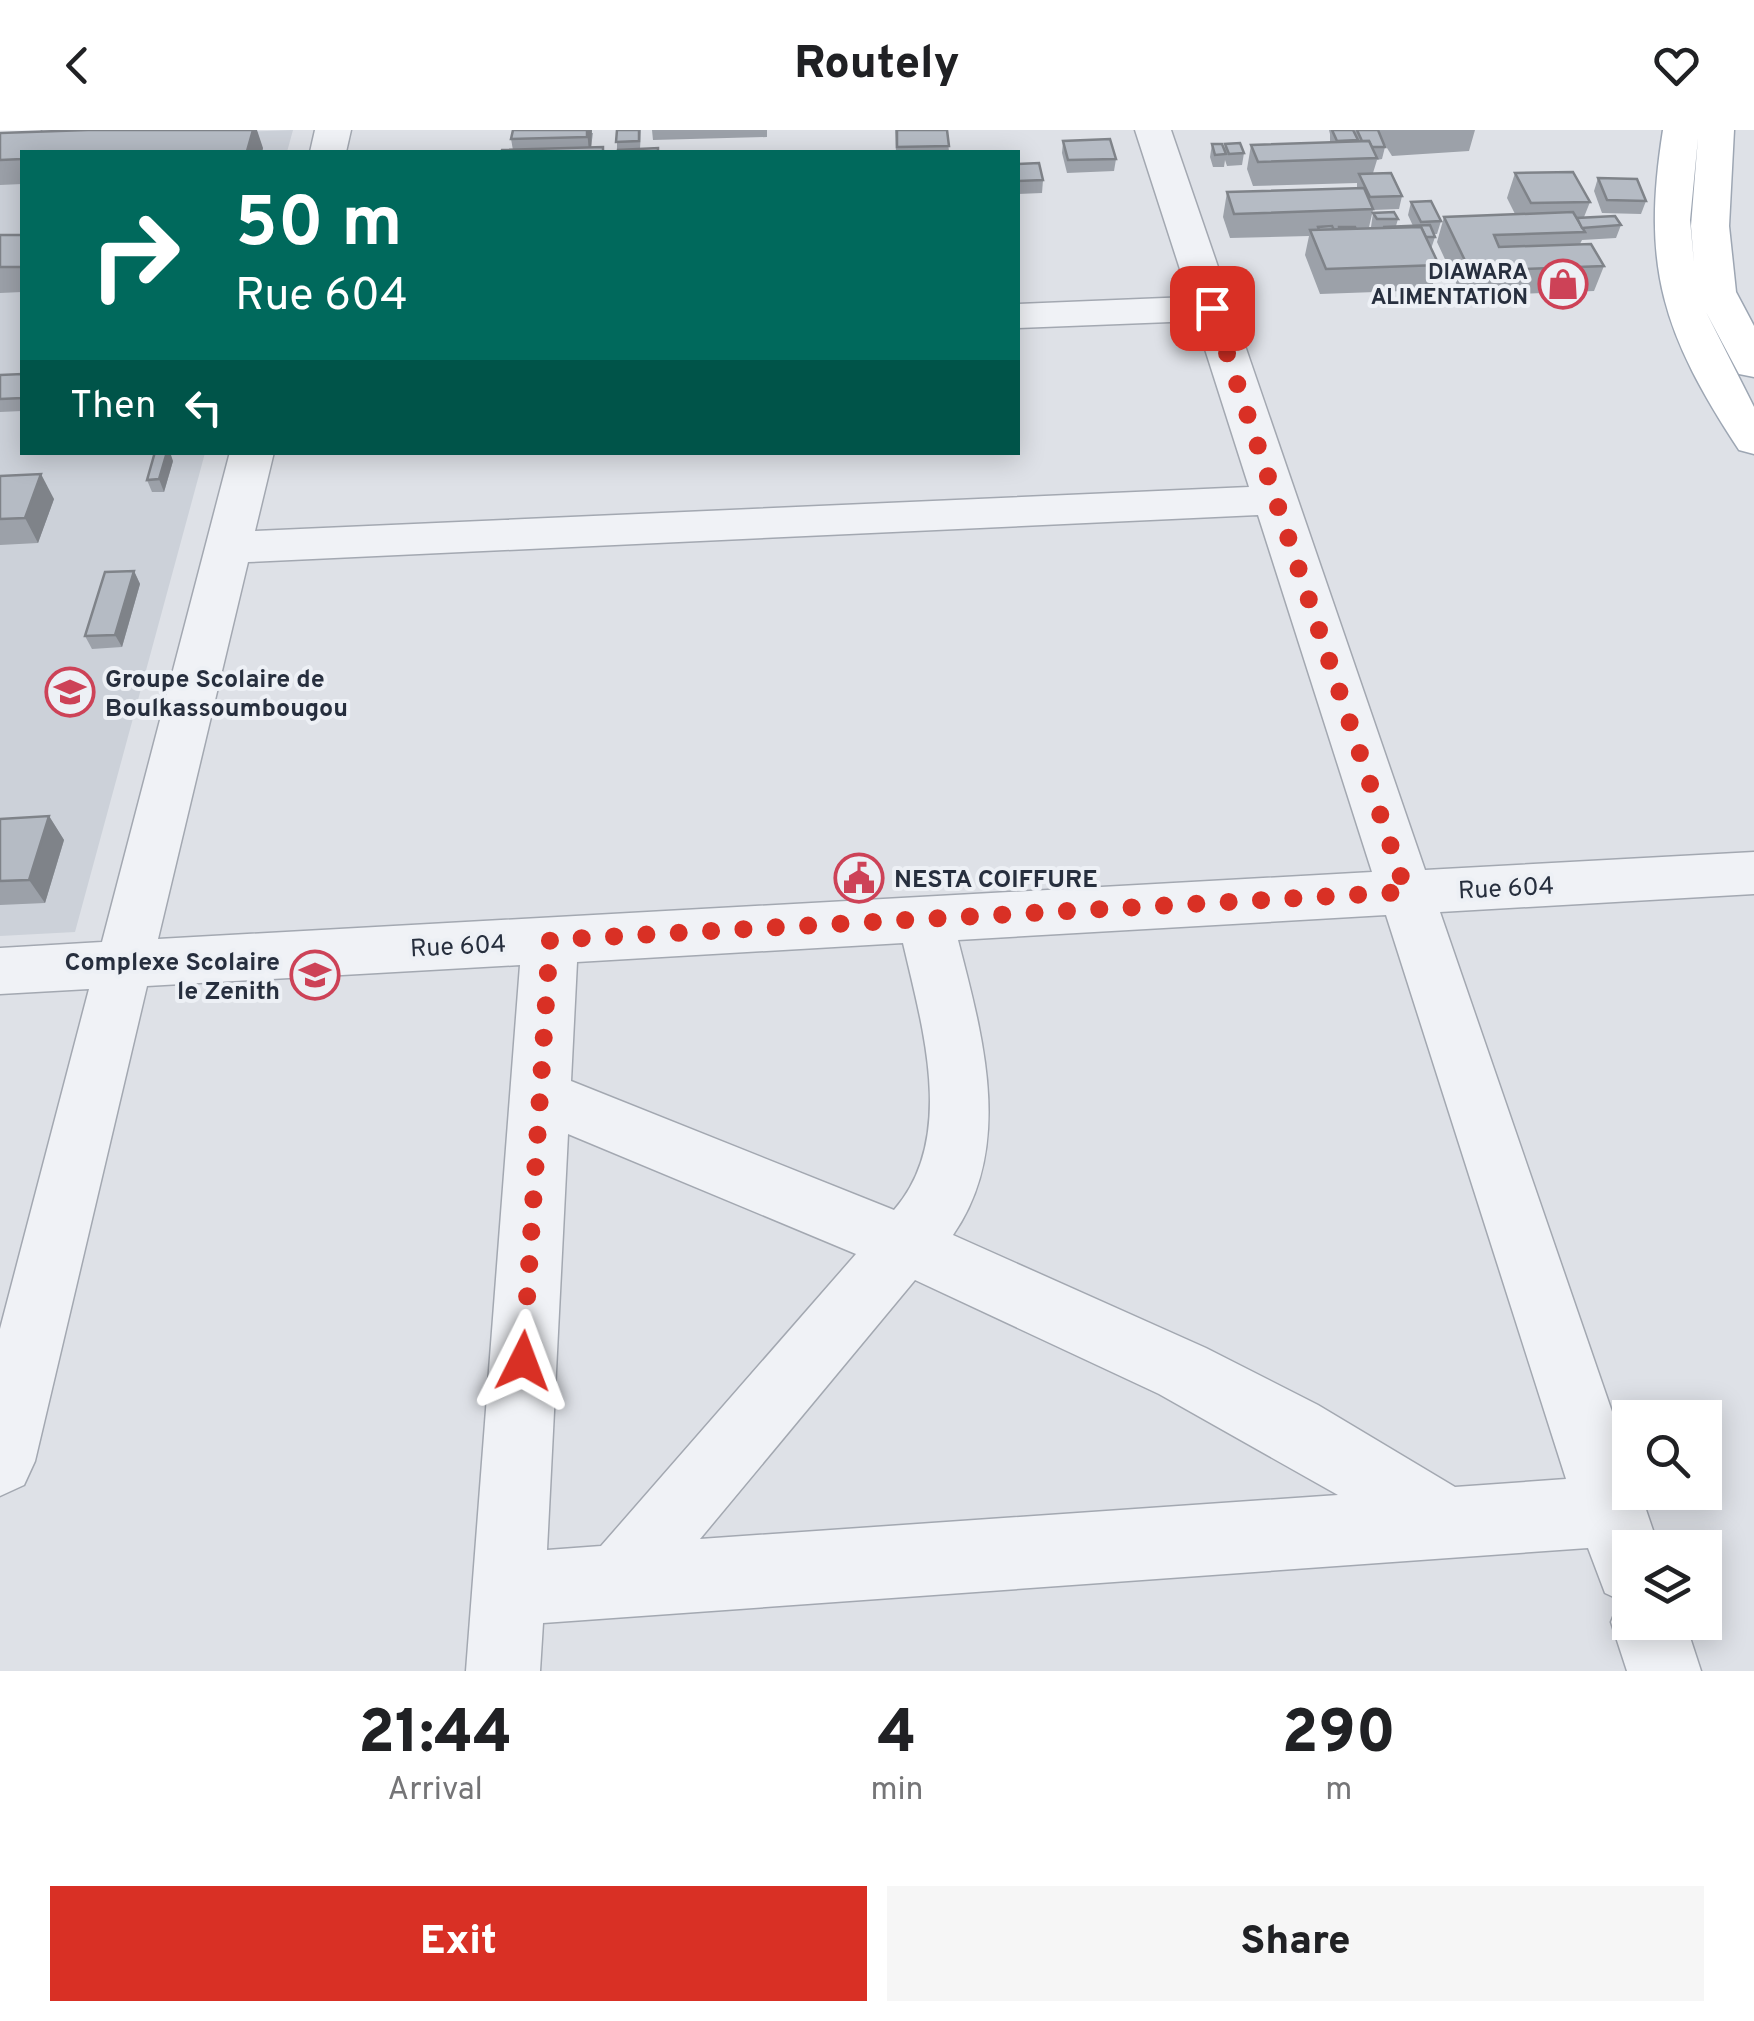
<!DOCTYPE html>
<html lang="en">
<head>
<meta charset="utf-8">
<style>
  body { margin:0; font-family:Overpass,sans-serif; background:#f6f6f6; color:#202124; height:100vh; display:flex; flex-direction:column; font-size:38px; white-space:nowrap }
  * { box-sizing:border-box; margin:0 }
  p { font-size:32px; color:#757577 }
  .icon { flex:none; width:55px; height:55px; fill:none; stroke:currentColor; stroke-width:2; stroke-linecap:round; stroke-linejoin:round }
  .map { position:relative; height:1541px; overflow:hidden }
  .drawer { display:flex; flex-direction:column; background:#fff; flex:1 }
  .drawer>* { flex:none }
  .hud { position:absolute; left:20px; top:20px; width:1000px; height:305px; border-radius:0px; box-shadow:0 5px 25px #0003; background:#00695c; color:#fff; overflow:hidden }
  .tools { position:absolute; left:1612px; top:1270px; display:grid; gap:20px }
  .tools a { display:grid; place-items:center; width:110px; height:110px; border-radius:0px; background:#fff; box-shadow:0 5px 25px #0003; font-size:50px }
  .pin { position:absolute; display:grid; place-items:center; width:85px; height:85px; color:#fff; margin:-42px; border-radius:20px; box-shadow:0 5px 15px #0006 }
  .me { position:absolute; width:110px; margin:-55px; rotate:3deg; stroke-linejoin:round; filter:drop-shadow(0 0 8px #0008) }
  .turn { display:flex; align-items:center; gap:35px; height:210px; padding:0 50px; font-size:45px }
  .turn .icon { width:130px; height:130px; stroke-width:2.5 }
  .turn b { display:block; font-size:70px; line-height:85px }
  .then { display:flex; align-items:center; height:95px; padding:0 50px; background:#0003; gap:20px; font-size:38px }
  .eta { display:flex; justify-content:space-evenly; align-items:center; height:170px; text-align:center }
  .eta b { font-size:60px; font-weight:800; line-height:70px }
  .action { display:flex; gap:20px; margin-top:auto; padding:20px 50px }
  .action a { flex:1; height:115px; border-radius:0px; background:#d93025; color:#fff; font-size:40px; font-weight:800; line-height:115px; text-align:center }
  .action a+a { background:#f6f6f6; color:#202124 }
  header { display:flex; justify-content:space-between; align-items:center; height:130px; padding:0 50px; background:#fff; font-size:45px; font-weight:800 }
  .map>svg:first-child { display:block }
  .built { fill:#ccd1d9 }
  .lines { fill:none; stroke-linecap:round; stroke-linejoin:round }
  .minor-casing { stroke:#a3a8b1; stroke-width:3 }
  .major-casing { stroke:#9da6b3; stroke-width:3 }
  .minor { fill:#f0f2f6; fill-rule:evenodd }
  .major { fill:#fff; fill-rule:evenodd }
  .wall { fill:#9ca1a9 }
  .shaded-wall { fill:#7f8389 }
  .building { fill:#b5bbc4; stroke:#7f8389; stroke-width:2.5 }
  .route { stroke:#d93025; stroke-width:18; stroke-dasharray:0 32.4 }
  .labels { text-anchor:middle; stroke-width:8; stroke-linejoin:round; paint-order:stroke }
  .far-poi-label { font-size:22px; font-weight:bold; fill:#272f3e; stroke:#edf0f5; text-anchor:end }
  .poi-label { font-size:25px; font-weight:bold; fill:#272f3e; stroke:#edf0f5; text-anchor:start }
  .street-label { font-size:25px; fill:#272f3e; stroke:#edf0f5 }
</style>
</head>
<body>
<header><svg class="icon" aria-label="back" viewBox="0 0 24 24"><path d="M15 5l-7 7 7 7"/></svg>Routely<svg class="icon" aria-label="heart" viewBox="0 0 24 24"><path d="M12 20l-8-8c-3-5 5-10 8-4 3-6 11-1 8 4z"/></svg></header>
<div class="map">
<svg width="1754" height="1541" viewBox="0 0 1754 1541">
  <rect width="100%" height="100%" fill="#dee1e7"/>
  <path class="built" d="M293,0L287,22H22V322L205,323L75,802L0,806V11Z"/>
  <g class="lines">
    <g class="minor-casing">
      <g id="minor">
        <path d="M0,0H41L36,8L0,12Z"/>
        <path d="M315,0H351L346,22H310Z"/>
        <path d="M1135,0H1171L1425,740L1754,722V764L1440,782L1630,1334V1362H1640L1659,1418H1630V1492H1685L1701,1541H1627L1611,1492L1620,1470L1605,1463L1588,1418L543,1493L540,1541H466L520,835L147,856L35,1331L24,1355L0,1366V1199L89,859L0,864V818L102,812L230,322H274L255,401L1249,357L1196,191L1018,198V174L1189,167ZM1258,385L1372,742L158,809L248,432ZM1386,785L1566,1349L1455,1357L1318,1275L1206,1218L953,1105C1015,1016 982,904 958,810ZM903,813C922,896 957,1008 894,1080L571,951L577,832ZM568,1004L856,1124L601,1416L547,1420ZM915,1150L1159,1264L1338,1365L700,1409Z"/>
      </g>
    </g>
    <g class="major-casing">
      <path id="major" d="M1663,0H1734L1729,96L1736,162L1754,196V247L1739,244L1706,182L1754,277V324L1739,320C1663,204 1641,138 1663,0ZM1698,8L1691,96L1694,133L1690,90Z"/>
    </g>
    <use href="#minor" class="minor"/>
    <use href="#major" class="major"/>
  </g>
  <g class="wall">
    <path d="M617,0H641L640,19L659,22H617Z"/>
    <path d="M652,0H767V7L653,10Z"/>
    <path d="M895,0H947L949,22H896Z"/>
    <path d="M1329,0H1475L1469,21L1392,26L1382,10L1385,17L1382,29L1377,30L1373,43L1402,66L1399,79L1373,80L1369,97H1371L1373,83L1398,89L1396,96H1413L1408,85L1411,72L1441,91L1437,104H1433L1435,107L1431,119L1439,135L1431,160L1320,164L1305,125L1309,106L1230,108L1223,87L1227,62L1357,58V53L1253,56L1247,39L1251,15L1330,12V4Z"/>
    <path d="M0,3L263,18L262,22H22V54L0,55Z"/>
    <path d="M593,3L591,17L513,20L511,9Z"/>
    <path d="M1063,11L1116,29L1114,41L1067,43L1062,23Z"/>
    <path d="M1212,14L1224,20L1225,14L1244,23L1242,35L1227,36L1225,30L1224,37H1213L1210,27Z"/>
    <path d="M1018,34L1043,50L1042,63L1018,64Z"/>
    <path d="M1515,43L1590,72L1584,87L1621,95L1616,108L1582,110L1580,114L1604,136L1594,161L1462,166L1437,112L1444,87L1515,84L1507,68Z"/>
    <path d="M1598,48L1646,71L1641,84L1602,83L1594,61Z"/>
    <path d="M0,105H22V162L0,163Z"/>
    <path d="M22,244V281L0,282V245Z"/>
    <path d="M173,331L164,362H152L147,350Z"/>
    <path d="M0,346L54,369L38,413L0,415Z"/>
    <path d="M134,441L140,454L122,517L92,519L85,506Z"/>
    <path d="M49,686L64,710L45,773L0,775V689Z"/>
  </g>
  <g class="shaded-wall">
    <path d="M253,0H257L263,18L262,22H247Z"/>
    <path d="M587,0H592L591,22H589Z"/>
    <path d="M167,322H170L173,331L164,362L159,349Z"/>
    <path d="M41,344L54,369L38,413L25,388Z"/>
    <path d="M134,441L140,454L122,517L115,505Z"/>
    <path d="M49,686L64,710L45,773L29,750Z"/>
  </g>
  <g class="building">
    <path d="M88,0H253L247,21L199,22H22V29L0,30V3Z"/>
    <path d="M513,0H587V7L511,9Z"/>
    <path d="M617,0H639V11L616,12Z"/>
    <path d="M897,0H947L949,16L897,17Z"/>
    <path d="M1332,0H1353L1358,10L1337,11Z"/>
    <path d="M1357,0H1378L1385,17H1372L1369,11H1362Z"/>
    <path d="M1110,9L1116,29L1068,30L1063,11Z"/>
    <path d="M1369,11L1377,28L1258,32L1251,15Z"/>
    <path d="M1240,13L1244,23L1229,24L1225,14Z"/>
    <path d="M1212,14H1222L1226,24L1215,25Z"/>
    <path d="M603,17V22H501L502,20Z"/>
    <path d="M658,18V22H618V20Z"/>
    <path d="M1039,33L1043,50L1018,51V34Z"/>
    <path d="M1573,42L1590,72L1531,73L1515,43Z"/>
    <path d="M1391,43L1402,66L1370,67L1359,44Z"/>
    <path d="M1598,48L1637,49L1646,71L1607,70Z"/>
    <path d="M1364,58L1373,79L1234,84L1227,62Z"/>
    <path d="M1431,71L1441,91L1421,92L1411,72Z"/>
    <path d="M1394,82L1398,89H1377L1373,83Z"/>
    <path d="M1573,82L1585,102L1494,105L1499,117L1591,114L1604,136L1470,141L1444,87Z"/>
    <path d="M1615,86L1621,95L1582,98L1577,88Z"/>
    <path d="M1430,95L1435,107H1426L1421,97H1383Z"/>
    <path d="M1332,96L1334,100H1319L1318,97Z"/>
    <path d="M1339,97H1355L1356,99L1339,100Z"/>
    <path d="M1421,97L1439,135L1326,139L1310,100Z"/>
    <rect x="0" y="105" width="22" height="32"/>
    <path d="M22,244V268L0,269V245Z"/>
    <path d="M155,322H167L159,349L147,350Z"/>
    <path d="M41,344L25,388L0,389V346Z"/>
    <path d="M134,441L115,505L85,506L105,442Z"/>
    <path d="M49,686L29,750L0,751V689Z"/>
  </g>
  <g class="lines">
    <path class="route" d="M523,1231L550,810L1406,762L1212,178"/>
  </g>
  <defs>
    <g id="shop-ring" transform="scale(2.5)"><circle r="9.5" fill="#edf0f5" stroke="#cd4257" stroke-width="1.5"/><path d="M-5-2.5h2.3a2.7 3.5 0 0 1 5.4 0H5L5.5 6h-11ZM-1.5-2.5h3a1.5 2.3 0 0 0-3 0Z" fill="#cd4257"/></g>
    <g id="school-ring" transform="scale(2.5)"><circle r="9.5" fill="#edf0f5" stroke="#cd4257" stroke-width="1.5"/><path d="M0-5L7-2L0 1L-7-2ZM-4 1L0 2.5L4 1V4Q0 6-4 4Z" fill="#cd4257"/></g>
    <g id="civic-ring" transform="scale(2.5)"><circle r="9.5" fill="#edf0f5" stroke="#cd4257" stroke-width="1.5"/><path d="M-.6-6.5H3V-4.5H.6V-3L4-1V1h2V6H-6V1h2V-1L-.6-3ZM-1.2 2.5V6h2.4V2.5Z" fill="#cd4257"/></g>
  </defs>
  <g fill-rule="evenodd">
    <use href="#shop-ring" x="1563" y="154"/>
    <use href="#school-ring" x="70" y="562"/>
    <use href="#civic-ring" x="859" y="748"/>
    <use href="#school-ring" x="315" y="845"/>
  </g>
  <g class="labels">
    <g class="far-poi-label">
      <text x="1528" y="149">DIAWARA<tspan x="1528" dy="25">ALIMENTATION</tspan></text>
    </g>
    <g class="poi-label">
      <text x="105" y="557">Groupe Scolaire de<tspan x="105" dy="29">Boulkassoumbougou</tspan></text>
      <text x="894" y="757">NESTA COIFFURE</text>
      <text x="280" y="840" text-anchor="end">Complexe Scolaire<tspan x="280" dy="29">le Zenith</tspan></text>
    </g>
    <g class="street-label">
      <text transform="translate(1506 757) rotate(-3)" y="9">Rue 604</text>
      <text transform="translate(458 815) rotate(-3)" y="9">Rue 604</text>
    </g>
  </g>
</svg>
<div class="tools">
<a><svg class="icon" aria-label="search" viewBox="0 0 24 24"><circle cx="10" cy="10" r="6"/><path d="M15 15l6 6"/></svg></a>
<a><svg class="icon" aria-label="layers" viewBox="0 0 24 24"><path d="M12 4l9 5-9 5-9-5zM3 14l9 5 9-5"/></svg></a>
</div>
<div class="pin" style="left:1212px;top:178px;background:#d93025"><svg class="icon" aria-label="arrive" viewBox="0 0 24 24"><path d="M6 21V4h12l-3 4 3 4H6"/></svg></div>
<svg class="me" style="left:523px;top:1231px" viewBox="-20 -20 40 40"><path d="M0-17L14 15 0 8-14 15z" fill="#d93025" stroke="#fff" stroke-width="4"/></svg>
<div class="hud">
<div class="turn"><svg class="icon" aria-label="right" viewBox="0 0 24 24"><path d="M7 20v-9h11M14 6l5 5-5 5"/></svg><div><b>50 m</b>Rue 604</div></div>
<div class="then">Then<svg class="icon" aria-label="left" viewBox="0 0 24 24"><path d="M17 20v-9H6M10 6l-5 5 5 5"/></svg></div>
</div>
</div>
<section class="drawer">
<div class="eta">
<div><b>21:44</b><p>Arrival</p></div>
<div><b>4</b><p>min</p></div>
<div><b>290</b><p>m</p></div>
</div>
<div class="action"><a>Exit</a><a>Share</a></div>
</section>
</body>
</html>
